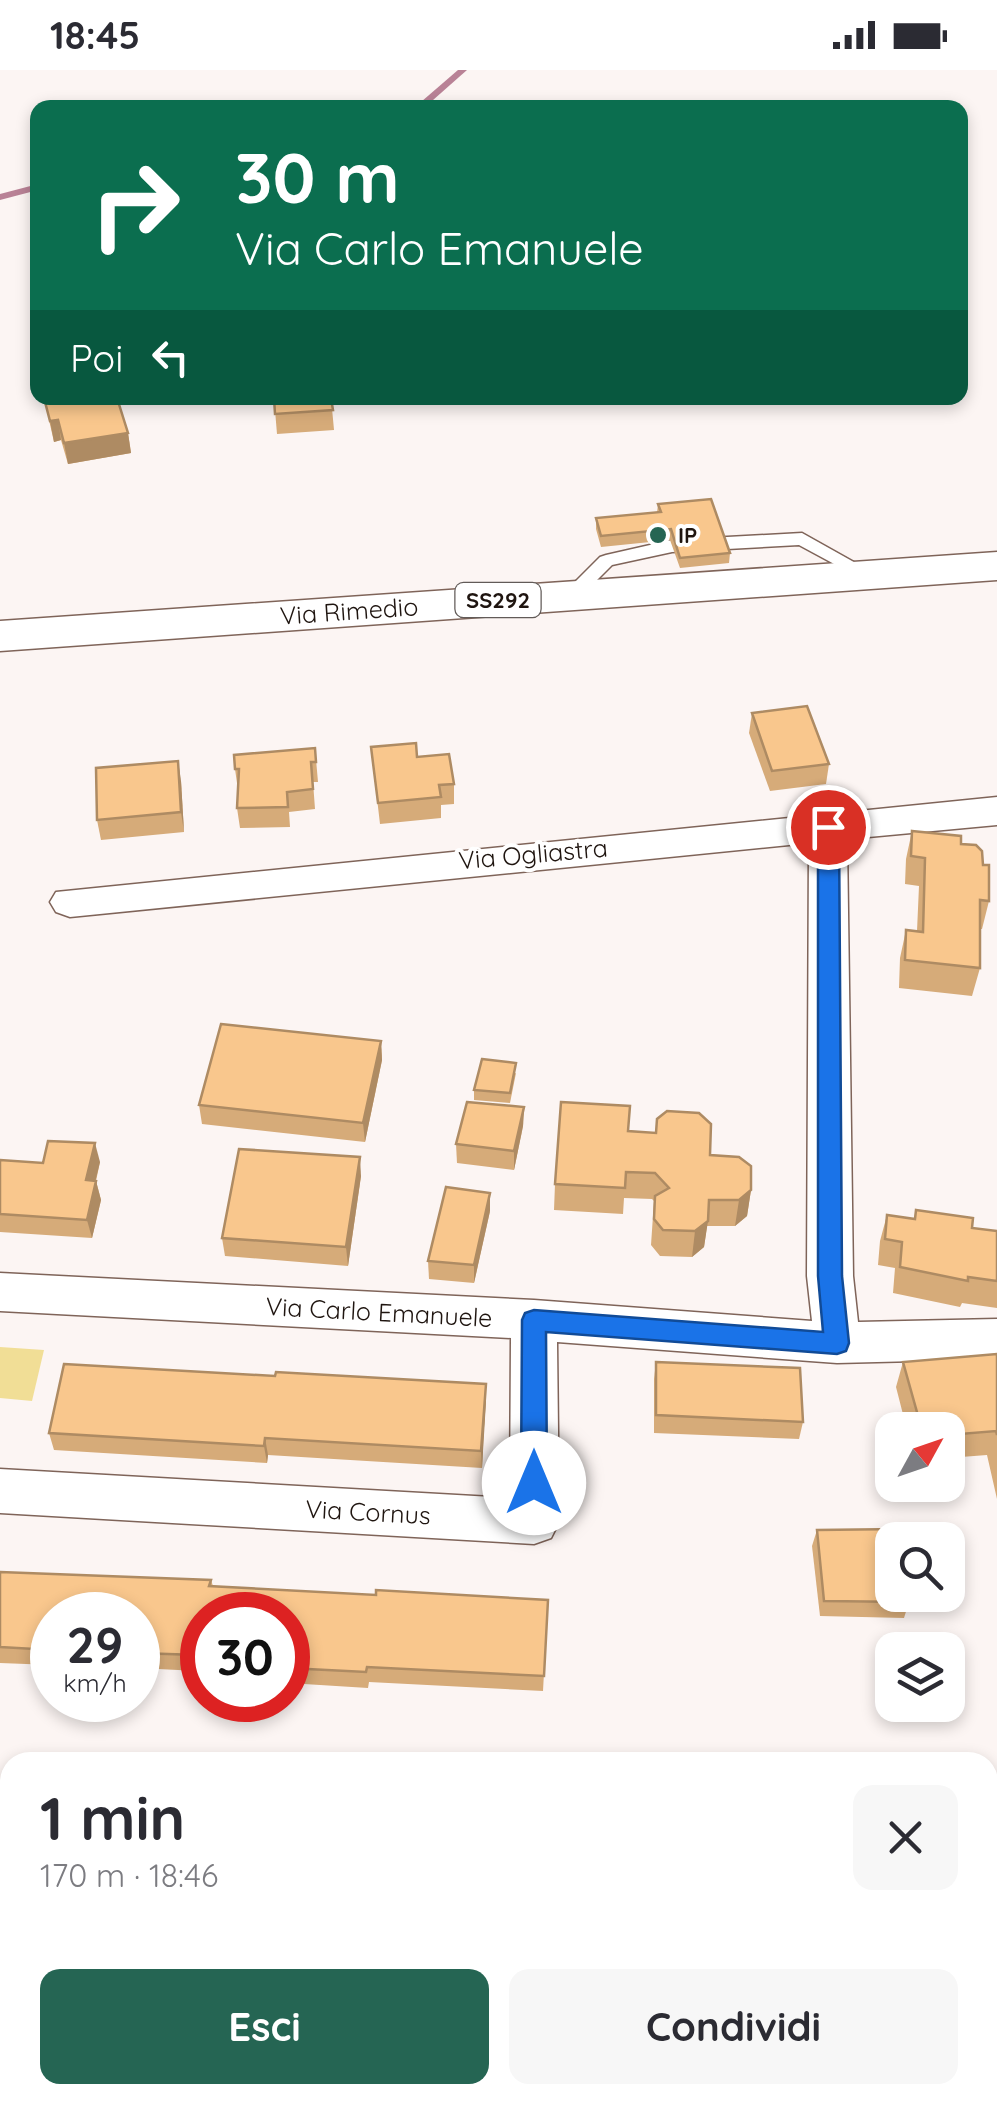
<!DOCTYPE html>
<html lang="it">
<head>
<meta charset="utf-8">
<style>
  body { margin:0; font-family:Quicksand,sans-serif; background:#f7f7f7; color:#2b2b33; height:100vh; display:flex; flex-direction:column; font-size:38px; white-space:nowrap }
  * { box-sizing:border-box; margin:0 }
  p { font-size:32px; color:#7c7c81 }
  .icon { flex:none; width:55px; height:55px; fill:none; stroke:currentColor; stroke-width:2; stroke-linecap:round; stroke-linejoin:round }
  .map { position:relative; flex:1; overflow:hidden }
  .panel { position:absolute; left:0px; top:1682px; width:998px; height:352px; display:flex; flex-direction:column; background:#fff; border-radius:30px 30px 0 0; box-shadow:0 5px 15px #0003 }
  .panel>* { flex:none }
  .guide { position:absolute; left:30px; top:30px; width:938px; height:305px; border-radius:20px; box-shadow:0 5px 15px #0003; background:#0b6e4f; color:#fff; overflow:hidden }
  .needle { width:65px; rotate:50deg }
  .controls { position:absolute; left:875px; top:1342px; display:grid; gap:20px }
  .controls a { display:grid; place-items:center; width:90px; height:90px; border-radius:20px; background:#fff; box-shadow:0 5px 15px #0003; font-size:50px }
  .speed { position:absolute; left:30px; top:1522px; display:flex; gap:20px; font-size:50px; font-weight:700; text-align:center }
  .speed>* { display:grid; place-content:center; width:130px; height:130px; border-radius:50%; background:#fff; box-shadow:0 5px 15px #0003; line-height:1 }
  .speed small { font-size:25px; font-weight:400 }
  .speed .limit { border:15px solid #d22; background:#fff; color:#111 }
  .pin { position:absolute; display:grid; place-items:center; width:85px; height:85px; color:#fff; margin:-42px; border:5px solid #fff; border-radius:50%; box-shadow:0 2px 10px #0007 }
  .me { position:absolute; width:110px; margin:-55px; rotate:0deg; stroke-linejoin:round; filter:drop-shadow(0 0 8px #0008) }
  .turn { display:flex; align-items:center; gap:35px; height:210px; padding:0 40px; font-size:45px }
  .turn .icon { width:130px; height:130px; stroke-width:2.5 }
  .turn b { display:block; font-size:70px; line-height:85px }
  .then { display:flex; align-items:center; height:95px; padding:0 40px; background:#0003; gap:20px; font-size:38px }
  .round { display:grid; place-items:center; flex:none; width:105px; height:105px; border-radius:20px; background:#f7f7f7 }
  .headline { display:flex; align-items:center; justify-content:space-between; height:170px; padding:0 40px }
  h1 { font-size:60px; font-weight:700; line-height:75px }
  .primary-button { display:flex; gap:20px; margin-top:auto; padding:20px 40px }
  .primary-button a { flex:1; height:115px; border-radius:20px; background:#256553; color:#fff; font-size:40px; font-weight:700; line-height:115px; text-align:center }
  .primary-button a+a { background:#f7f7f7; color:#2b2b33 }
  .status { display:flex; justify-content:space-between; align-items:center; height:70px; padding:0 50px; background:#fff; direction:ltr }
  .status svg { height:28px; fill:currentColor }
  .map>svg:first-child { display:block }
  .green { fill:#f1de96 }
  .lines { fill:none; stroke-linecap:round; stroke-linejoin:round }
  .stream { fill:#b98296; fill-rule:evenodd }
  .service-casing { stroke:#7f6459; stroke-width:3 }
  .minor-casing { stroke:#7f6459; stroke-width:3 }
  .primary-casing { stroke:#7f6459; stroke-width:3 }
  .service { fill:#fff; fill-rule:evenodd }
  .minor { fill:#fff; fill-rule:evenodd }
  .primary { fill:#fff; fill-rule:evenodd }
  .wall { fill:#d6ab79 }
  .shaded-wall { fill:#ae8b63 }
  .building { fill:#f9c78d; stroke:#ae8b63; stroke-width:2.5 }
  .route { fill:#1a73e8; stroke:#114b97; stroke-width:2.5 }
  .poi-dot { fill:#256553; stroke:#fff; stroke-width:4 }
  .labels { text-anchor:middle; stroke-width:8; stroke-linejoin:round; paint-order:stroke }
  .far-poi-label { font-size:22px; font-weight:bold; fill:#1f1510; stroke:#fff; text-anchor:start }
  .shield { fill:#fff; stroke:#625b58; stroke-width:2.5 }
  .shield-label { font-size:22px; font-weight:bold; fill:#1f1510 }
  .street-label { font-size:25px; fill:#1f1510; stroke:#fff }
</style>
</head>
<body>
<div class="status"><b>18:45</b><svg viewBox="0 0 49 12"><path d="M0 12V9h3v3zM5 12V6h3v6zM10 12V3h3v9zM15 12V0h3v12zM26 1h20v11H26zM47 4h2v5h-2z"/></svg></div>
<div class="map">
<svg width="997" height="2034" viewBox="0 0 997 2034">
  <rect width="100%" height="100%" fill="#fcf5f3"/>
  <path class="green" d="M0,1277L44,1280L32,1331L0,1328Z"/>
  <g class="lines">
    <g class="stream">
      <path d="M458,0H467L424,38H414Z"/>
      <path d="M38,114V120L0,130V124Z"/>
    </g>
    <g class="service-casing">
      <path id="service" d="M802,463L877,505L868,511L862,509L799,475L672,482L612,495L578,529L571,531L562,525L600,487L606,485L672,470Z"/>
    </g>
    <g class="minor-casing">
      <path id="minor" d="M997,727V755L847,769L853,1206L858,1252L997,1249V1289L837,1293L557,1272L559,1452L551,1468L534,1474L0,1443V1399L510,1428L511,1268L0,1241V1203L534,1230L812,1251L807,1206L809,773L70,847L56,842L50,832L56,822Z"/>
    </g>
    <g class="primary-casing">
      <path id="primary" d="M997,482V510L0,581V551Z"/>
    </g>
    <use href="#service" class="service"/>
    <use href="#minor" class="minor"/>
    <use href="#primary" class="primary"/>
  </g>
  <g class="wall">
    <path d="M44,328L128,363L131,383L68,394L61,370L54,372Z"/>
    <path d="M274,328H331L334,360L277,364Z"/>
    <path d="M658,434L730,483L729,493L680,498L670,470L601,477L596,459V448L657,443Z"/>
    <path d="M752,643L829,694L826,714L770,721L749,663Z"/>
    <path d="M371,677L417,687L454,714V734L441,735V748L380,754Z"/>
    <path d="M315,678L318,712H313L315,739L289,742L290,757L240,758L237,738L238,720L235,699Z"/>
    <path d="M181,711L184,762L101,770L97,750Z"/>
    <path d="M912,761L961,774L983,795L989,831L982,859H980V898L972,926L899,918L900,888L906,860L917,861L919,816L905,814L906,789Z"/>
    <path d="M381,971L382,990L365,1072L202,1054L199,1035Z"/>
    <path d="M516,1003L510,1033L474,1030V1020Z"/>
    <path d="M524,1037L523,1056L514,1100L457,1093L456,1074Z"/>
    <path d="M628,1061L710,1085L751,1120L747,1146L735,1156H707L704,1177L692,1187L660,1186L651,1175L654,1131L652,1129L624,1128L623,1144L554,1140L555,1114Z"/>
    <path d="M0,1090L43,1093L100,1092L96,1111L101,1130L92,1168L0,1162Z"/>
    <path d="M361,1106L348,1196L225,1186L222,1168Z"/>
    <path d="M916,1140L972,1158L997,1161V1238L962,1233L960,1237L893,1223L895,1198L878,1195L880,1171L887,1145L914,1149Z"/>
    <path d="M490,1141L474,1213L429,1209L428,1191Z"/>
    <path d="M997,1284V1429L987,1385L948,1388V1360H907L896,1317L903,1292Z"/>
    <path d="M656,1292L803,1352L799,1369L654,1363V1309Z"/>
    <path d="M275,1306L486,1314L482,1398L268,1385L267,1393L54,1380L49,1363Z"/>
    <path d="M817,1460L909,1532L904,1548L820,1546L812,1476Z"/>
    <path d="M0,1502L211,1510L213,1516L376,1525L548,1530L543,1621L369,1612L368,1618L288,1613V1545H202V1608H200L198,1601L138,1598V1545H52V1595L0,1593Z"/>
  </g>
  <g class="shaded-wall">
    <path d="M58,350L61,370L54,372L50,351Z"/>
    <path d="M128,363L131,383L68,394L64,373Z"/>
    <path d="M178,691L181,711L184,762L181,742Z"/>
    <path d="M381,971L382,990L365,1072L363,1053Z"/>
    <path d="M524,1037L523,1056L514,1100V1081Z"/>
    <path d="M95,1073L100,1092L91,1129L86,1110Z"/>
    <path d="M360,1087L361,1106L348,1196L346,1177Z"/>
    <path d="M96,1111L101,1130L92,1168L87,1150Z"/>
    <path d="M751,1120L747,1146L735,1156L739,1130Z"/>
    <path d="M490,1123V1141L474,1213V1195Z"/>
    <path d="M708,1151L704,1177L692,1187L695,1161Z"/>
    <path d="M486,1314V1332L482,1398L481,1381Z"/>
    <path d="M265,1368L268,1385L267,1393L264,1376Z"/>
  </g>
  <g class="building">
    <path d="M44,328H117L128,363L64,373L58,350L50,351Z"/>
    <path d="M274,328H331L333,340L275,344Z"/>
    <path d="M711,429L730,483L680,488L671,459L601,466L596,448L661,442L658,434Z"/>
    <path d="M807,636L829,694L772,701L752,643Z"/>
    <path d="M416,673L417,687L449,684L454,714L439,715L441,727L378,733L371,677Z"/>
    <path d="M315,678L316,692H311L313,719L287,722L288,737L237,738L239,699H235L234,685Z"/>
    <path d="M178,691L181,742L97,750L96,698Z"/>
    <path d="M912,761L961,766V774L976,775L982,781L983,795H989V831L980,830V898L905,890L906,860L923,862L925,788L911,786Z"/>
    <path d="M221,954L381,971L363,1053L199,1035Z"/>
    <path d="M482,989L516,993L510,1023L474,1020Z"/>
    <path d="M467,1032L524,1037L514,1081L456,1074Z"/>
    <path d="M561,1032L630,1036L628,1061L656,1063L657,1049L667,1041L699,1043L711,1054L710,1085L739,1087L751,1096V1120L739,1130H709L708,1151L695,1161L663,1160L654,1149L655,1126L669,1118L655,1103L626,1102L625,1118L555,1114Z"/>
    <path d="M48,1071L95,1073L86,1110L96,1111L87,1150L0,1144V1090L43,1093Z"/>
    <path d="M239,1079L360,1087L346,1177L222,1168Z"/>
    <path d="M446,1117L490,1123L474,1195L428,1191Z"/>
    <path d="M916,1140L973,1148L972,1158L997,1161V1211L968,1207V1211L900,1197L902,1172L885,1169L887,1145L915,1149Z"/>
    <path d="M997,1284V1365L996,1361L948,1365V1360H922L903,1292Z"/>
    <path d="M656,1292L800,1298L803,1352L656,1345Z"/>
    <path d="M64,1294L275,1306L276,1302L486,1314L481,1381L265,1368L264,1376L49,1363Z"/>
    <path d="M900,1459L901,1470H892V1525H908L909,1532L824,1531L817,1460Z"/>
    <path d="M0,1502L211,1510L209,1516L376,1525V1520L548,1530L544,1606L367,1597L366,1602L288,1598V1545H202V1593H196L197,1585L138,1583V1545H52V1580L0,1577Z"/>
  </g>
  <path class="route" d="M828,750L839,757L842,1206L849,1273L846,1281L837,1284L546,1262L547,1413L543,1421L534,1425L525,1421L521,1413L522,1250L525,1243L534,1240L823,1262L818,1206V757Z"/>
  <circle class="poi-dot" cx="658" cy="465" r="10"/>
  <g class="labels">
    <g class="far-poi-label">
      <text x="678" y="473">IP</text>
    </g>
    <rect class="shield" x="455.5" y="513" width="85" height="34" rx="8"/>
    <g class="shield-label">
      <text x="498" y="538">SS292</text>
    </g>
    <g class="street-label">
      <text transform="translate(349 541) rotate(-4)" y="9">Via Rimedio</text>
      <text transform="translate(533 784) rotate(-5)" y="9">Via Ogliastra</text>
      <text transform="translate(379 1242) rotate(3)" y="9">Via Carlo Emanuele</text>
      <text transform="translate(368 1442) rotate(3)" y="9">Via Cornus</text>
    </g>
  </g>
</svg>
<div class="controls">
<a><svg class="needle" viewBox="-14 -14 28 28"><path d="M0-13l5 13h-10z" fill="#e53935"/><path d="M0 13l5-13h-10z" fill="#7c7c81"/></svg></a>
<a><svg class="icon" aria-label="search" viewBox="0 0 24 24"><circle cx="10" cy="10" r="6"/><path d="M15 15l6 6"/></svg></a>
<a><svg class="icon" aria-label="layers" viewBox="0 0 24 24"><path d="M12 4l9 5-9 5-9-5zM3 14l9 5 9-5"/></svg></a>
</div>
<div class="speed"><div>29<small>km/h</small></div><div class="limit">30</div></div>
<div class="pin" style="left:828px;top:757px;background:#d93025"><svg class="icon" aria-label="arrive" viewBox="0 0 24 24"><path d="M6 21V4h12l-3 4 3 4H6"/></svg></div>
<svg class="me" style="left:534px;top:1413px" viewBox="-20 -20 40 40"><circle r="19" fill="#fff"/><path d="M0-13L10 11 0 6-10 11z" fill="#1a73e8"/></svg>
<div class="guide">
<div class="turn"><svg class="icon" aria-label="right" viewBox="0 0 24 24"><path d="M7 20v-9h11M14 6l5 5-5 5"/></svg><div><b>30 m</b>Via Carlo Emanuele</div></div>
<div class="then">Poi<svg class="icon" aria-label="left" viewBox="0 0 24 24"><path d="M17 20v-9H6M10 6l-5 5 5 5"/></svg></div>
</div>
<section class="panel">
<div class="headline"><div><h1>1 min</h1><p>170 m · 18:46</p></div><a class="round"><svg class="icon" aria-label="close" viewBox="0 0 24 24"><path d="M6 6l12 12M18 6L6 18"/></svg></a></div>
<div class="primary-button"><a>Esci</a><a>Condividi</a></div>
</section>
</div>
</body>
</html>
